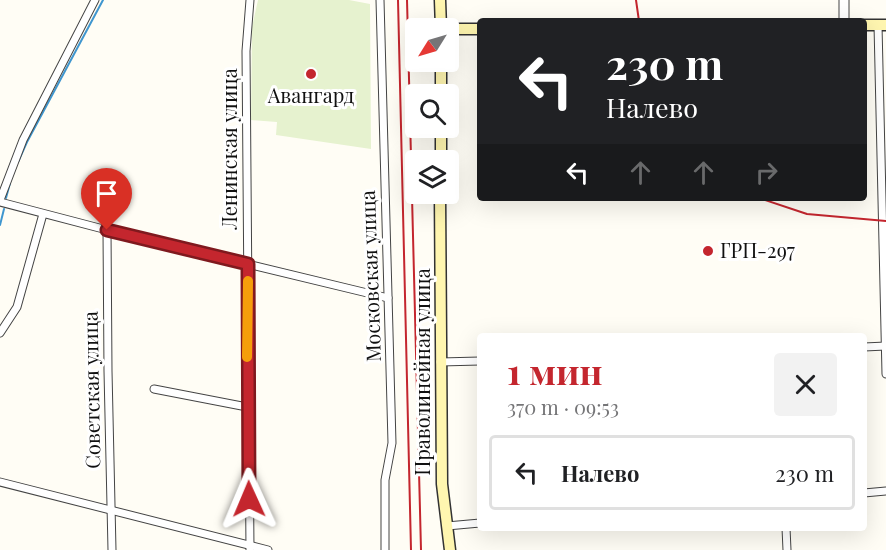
<!DOCTYPE html>
<html lang="ru">
<head>
<meta charset="utf-8">
<style>
  body { margin:0; font-family:"Playfair Display",serif; background:#f2f2f2; color:#202124; height:100vh; display:flex; flex-direction:column; font-size:22px; white-space:nowrap }
  * { box-sizing:border-box; margin:0 }
  p { font-size:20px; color:#757577 }
  .icon { flex:none; width:33px; height:33px; fill:none; stroke:currentColor; stroke-width:2; stroke-linecap:round; stroke-linejoin:round }
  .map { position:relative; flex:1; overflow:hidden }
  .side { position:absolute; left:477px; top:333px; width:390px; height:198px; display:flex; flex-direction:column; background:#fff; border-radius:6px; box-shadow:0 6px 24px #0002 }
  .side>* { flex:none }
  .top-card { position:absolute; left:477px; top:18px; width:390px; height:183px; border-radius:6px; box-shadow:0 6px 24px #0002; background:#202124; color:#fff; overflow:hidden }
  .needle { width:39px; rotate:233deg }
  .controls { position:absolute; left:405px; top:18px; display:grid; gap:12px }
  .controls a { display:grid; place-items:center; width:54px; height:54px; border-radius:6px; background:#fff; box-shadow:0 6px 24px #0002; font-size:30px }
  .pin { position:absolute; display:grid; place-items:center; width:51px; height:51px; color:#fff; margin:-62px -26px; border-radius:50% 50% 50% 0; rotate:-45deg; box-shadow:0 0 6px #0007 }
  .pin .icon { rotate:45deg }
  .me { position:absolute; width:66px; margin:-33px; rotate:359deg; stroke-linejoin:round; filter:drop-shadow(0 0 4px #0008) }
  .turn { display:flex; align-items:center; gap:21px; height:126px; padding:0 30px; font-size:27px }
  .turn .icon { width:78px; height:78px; stroke-width:2.5 }
  .turn b { display:block; font-size:42px; line-height:51px }
  .lanes { display:flex; align-items:center; height:57px; padding:0 30px; background:#0003; justify-content:center; gap:30px; direction:ltr }
  .lanes .off { opacity:.35 }
  .round { display:grid; place-items:center; flex:none; width:63px; height:63px; border-radius:6px; background:#f2f2f2 }
  .overview { display:flex; align-items:center; justify-content:space-between; height:102px; padding:0 30px }
  h1 { font-size:36px; font-weight:700; line-height:45px; color:#c4262e }
  ul { padding:0; list-style:none }
  li { display:flex; align-items:center; gap:18px; height:75px; margin:0 12px 9px; padding:0 18px; border:3px solid #e0e0e0; border-radius:6px }
  li div { flex:1 }
  li b { display:block; font-size:22px }
  li em { font-style:normal }
  .map>svg:first-child { display:block }
  .pitch { fill:#e6f2cf }
  .lines { fill:none; stroke-linecap:round; stroke-linejoin:round }
  .stream { stroke:#3f96cf; stroke-width:2 }
  .minor-casing { stroke:#444; stroke-width:9 }
  .tertiary-casing { stroke:#444; stroke-width:11 }
  .secondary-casing { stroke:#333; stroke-width:13 }
  .minor { stroke:#fff; stroke-width:7 }
  .tertiary { stroke:#fff; stroke-width:9 }
  .secondary { stroke:#fff6b0; stroke-width:10 }
  .rail { stroke:#c4262e; stroke-width:2 }
  .route-casing { stroke:#7f191e; stroke-width:15 }
  .route { stroke:#c4262e; stroke-width:10 }
  .slow { stroke:#f59e0b; stroke-width:10 }
  .poi-dot { fill:#c4262e; stroke:#fff; stroke-width:2 }
  .labels { text-anchor:middle; stroke-width:6; stroke-linejoin:round; paint-order:stroke }
  .poi-label { font-size:20px; fill:#111; stroke:#fff }
  .street-label { font-size:20px; fill:#111; stroke:#fff }
</style>
</head>
<body>
<div class="map">
<svg width="886" height="550" viewBox="0 0 886 550">
  <rect width="100%" height="100%" fill="#fffdf5"/>
  <path class="pitch" d="M258,0H349L370,4L371,149L276,135L277,122L251,120L252,27Z"/>
  <g class="lines">
    <g class="stream">
      <path d="M18,162L27,142L103,0"/>
      <path d="M6,198L10,183"/>
      <path d="M0,225L4,209"/>
    </g>
    <g class="minor-casing">
      <g id="minor">
        <path d="M380,0L392,443L385,480V550"/>
        <path d="M878,25L886,374"/>
        <path d="M0,200L23,140L95,0"/>
        <path d="M0,202L107,230L388,298"/>
        <path d="M107,230L108,371L112,550"/>
        <path d="M0,333L17,307L43,214"/>
        <path d="M864,347L886,346"/>
        <path d="M440,362L480,361"/>
        <path d="M154,389L247,407"/>
        <path d="M0,482L268,550"/>
        <path d="M864,493L886,491"/>
        <path d="M447,526L480,523"/>
        <path d="M786,528L787,550"/>
        <path d="M250,550L246,51L250,0"/>
      </g>
    </g>
    <g class="tertiary-casing">
      <path id="tertiary" d="M844,0V21"/>
    </g>
    <g class="secondary-casing">
      <g id="secondary">
        <path d="M440,0L441,28"/>
        <path d="M864,25H886"/>
        <path d="M448,29H480"/>
        <path d="M441,94V62"/>
        <path d="M441,160V128"/>
        <path d="M440,194L442,484L450,550"/>
      </g>
    </g>
    <use href="#minor" class="minor"/>
    <use href="#tertiary" class="tertiary"/>
    <use href="#secondary" class="secondary"/>
    <g class="rail">
      <path d="M398,0L411,550"/>
      <path d="M407,0L421,550"/>
      <path d="M636,0L639,21"/>
      <path d="M759,198L807,214L886,221"/>
    </g>
  </g>
  <g class="lines">
    <g class="route-casing">
      <path id="route" d="M107,230L248,264L249,499"/>
    </g>
    <use href="#route" class="route"/>
    <path class="slow" d="M247,357L248,281"/>
  </g>
  <g class="poi-dot">
    <circle cx="311" cy="74" r="6"/>
    <circle cx="708" cy="251" r="6"/>
  </g>
  <g class="labels">
    <g class="poi-label">
      <text x="311" y="103">Авангард</text>
      <text x="720" y="258" text-anchor="start">ГРП-297</text>
    </g>
    <g class="street-label">
      <text transform="translate(230 149) rotate(-90)" y="7">Ленинская улица</text>
      <text transform="translate(371 276) rotate(-92)" y="7">Московская улица</text>
      <text transform="translate(423 372) rotate(-90)" y="7">Праволинейная улица</text>
      <text transform="translate(92 390) rotate(-91)" y="7">Советская улица</text>
    </g>
  </g>
</svg>
<div class="controls">
<a><svg class="needle" viewBox="-14 -14 28 28"><path d="M0-13l5 13h-10z" fill="#e53935"/><path d="M0 13l5-13h-10z" fill="#757577"/></svg></a>
<a><svg class="icon" aria-label="search" viewBox="0 0 24 24"><circle cx="10" cy="10" r="6"/><path d="M15 15l6 6"/></svg></a>
<a><svg class="icon" aria-label="layers" viewBox="0 0 24 24"><path d="M12 4l9 5-9 5-9-5zM3 14l9 5 9-5"/></svg></a>
</div>
<div class="pin" style="left:107px;top:230px;background:#d93025"><svg class="icon" aria-label="arrive" viewBox="0 0 24 24"><path d="M6 21V4h12l-3 4 3 4H6"/></svg></div>
<svg class="me" style="left:249px;top:499px" viewBox="-20 -20 40 40"><path d="M0-17L14 15 0 8-14 15z" fill="#c4262e" stroke="#fff" stroke-width="4"/></svg>
<div class="top-card">
<div class="turn"><svg class="icon" aria-label="left" viewBox="0 0 24 24"><path d="M17 20v-9H6M10 6l-5 5 5 5"/></svg><div><b>230 m</b>Налево</div></div>
<div class="lanes"><svg class="icon" aria-label="left" viewBox="0 0 24 24"><path d="M17 20v-9H6M10 6l-5 5 5 5"/></svg><svg class="icon off" aria-label="ahead" viewBox="0 0 24 24"><path d="M12 20V5M6 11l6-6 6 6"/></svg><svg class="icon off" aria-label="ahead" viewBox="0 0 24 24"><path d="M12 20V5M6 11l6-6 6 6"/></svg><svg class="icon off" aria-label="right" viewBox="0 0 24 24"><path d="M7 20v-9h11M14 6l5 5-5 5"/></svg></div>
</div>
<section class="side">
<div class="overview"><div><h1>1 мин</h1><p>370 m · 09:53</p></div><a class="round"><svg class="icon" aria-label="close" viewBox="0 0 24 24"><path d="M6 6l12 12M18 6L6 18"/></svg></a></div>
<ul>
<li><svg class="icon" aria-label="left" viewBox="0 0 24 24"><path d="M17 20v-9H6M10 6l-5 5 5 5"/></svg><div><b>Налево</b></div><em>230 m</em></li>
</ul>
</section>
</div>
</body>
</html>
